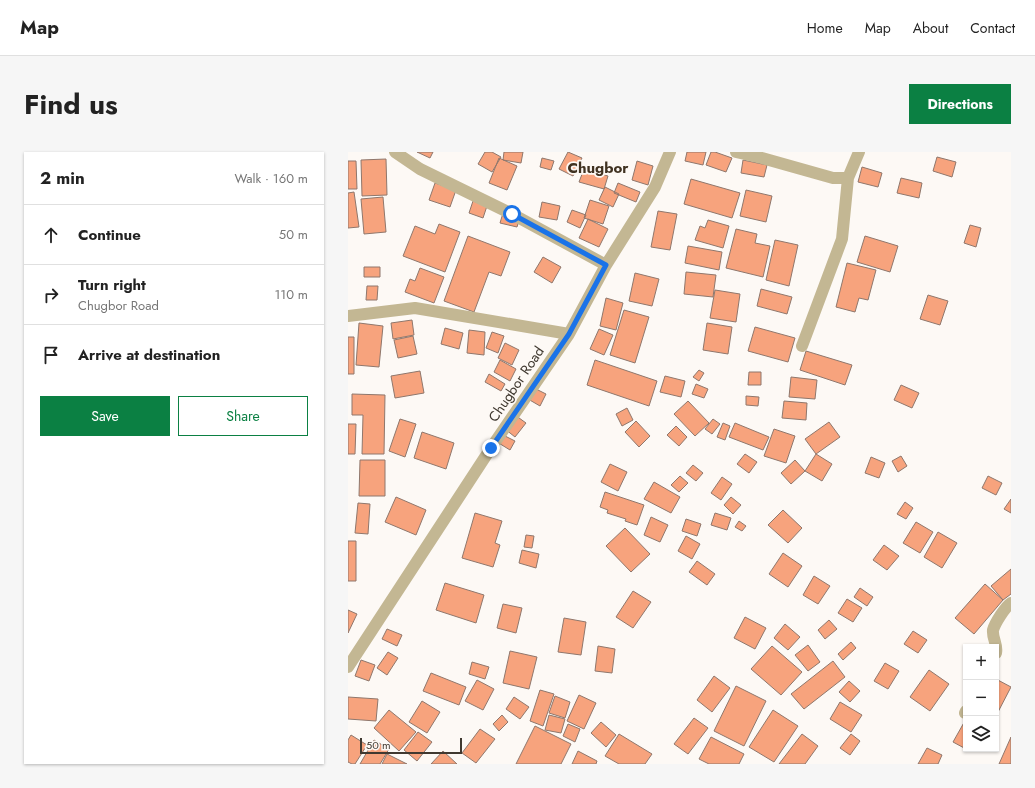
<!DOCTYPE html>
<html lang="en">
<head>
<meta charset="utf-8">
<style>
  :root { --surface:#fff; --page:#f6f6f6; --text:#222; --muted:#767676; --line:#e0e0e0; --accent:#0b8043 }
  body { margin:0; font-family:Jost,sans-serif; background:var(--page); color:var(--text) }
  .controls { position:absolute; right:12px; bottom:12px; display:grid; overflow:hidden; border-radius:0px; box-shadow:0 1px 3px #0004 }
  .controls button { width:36px; height:36px; display:grid; place-items:center; padding:0; border:0; border-bottom:1px solid var(--line); background:var(--surface); color:var(--text); font:20px sans-serif }
  .scale { position:absolute; left:12px; bottom:10px; width:102px; box-sizing:border-box; padding-left:4px; border:2px solid #403930; border-top:0; font-size:11px; line-height:14px; white-space:nowrap; color:#403930; -webkit-text-stroke:3px #fdf9f5; paint-order:stroke }
  .stop { position:absolute; width:12px; height:12px; margin:-9px; border:3px solid #1a73e8; border-radius:50%; background:#fff }
  .stop.end { background:#1a73e8; border-color:#fff; box-shadow:0 1px 4px #0008 }
  .list { margin:0; padding:0; list-style:none }
  h2 { display:flex; justify-content:space-between; align-items:center; height:52px; margin:0; padding:0 16px; font-size:17px }
  h2 small { font-size:13px; font-weight:400; color:var(--muted) }
  .list li { display:grid; grid-template-columns:26px 1fr auto; gap:12px; align-items:center; box-sizing:border-box; height:60px; padding:0 16px; border-top:1px solid var(--line) }
  .list b { display:block; font-size:15px; white-space:nowrap }
  .list p { margin:0; font-size:13px; white-space:nowrap; color:var(--muted) }
  .list em { font-size:13px; font-style:normal; color:var(--muted) }
  .actions { display:flex; gap:8px; padding:12px 16px }
  .actions a { flex:1; padding:9px 0; border:1px solid var(--accent); border-radius:0px; text-align:center; font-size:14px; color:var(--accent) }
  .actions .main { background:var(--accent); color:#fff }
  .icon { flex:none; width:22px; height:22px; fill:none; stroke:currentColor; stroke-width:2; stroke-linecap:round; stroke-linejoin:round }
  .map { position:relative; flex:none; width:663px; height:612px; overflow:hidden; border-radius:0px }
  header { display:flex; align-items:center; gap:24px; box-sizing:border-box; height:56px; padding:0 20px; background:var(--surface); border-bottom:1px solid var(--line) }
  header strong { font-size:19px }
  nav { display:flex; gap:22px; margin-inline-start:auto; font-size:14px }
  .intro { display:flex; align-items:center; justify-content:space-between; box-sizing:border-box; height:96px; padding:0 24px }
  h1 { margin:0; font-size:28px }
  .button { padding:10px 18px; border-radius:0px; background:var(--accent); color:#fff; font-size:14px; font-weight:700 }
  main { display:flex; gap:24px; padding:0 24px }
  aside { flex:1; background:var(--surface); border-radius:0px; box-shadow:0 1px 3px #0004 }
  .map>svg:first-child { display:block }
  .building { fill:#f7a37d; stroke:#8f776c }
  .lines { fill:none; stroke-linecap:round; stroke-linejoin:round }
  .minor { stroke:#c3b793; stroke-width:12 }
  .route { stroke:#1a73e8; stroke-width:5 }
  .labels { text-anchor:middle; stroke-width:3.5; stroke-linejoin:round; paint-order:stroke }
  .street-label { font-size:14px; fill:#403930; stroke:#fdf9f5 }
  .neighbourhood-label { font-size:15px; font-weight:bold; fill:#403221; stroke:#fdf9f5 }
</style>
</head>
<body>
<header>
<strong>Map</strong>
<nav><a>Home</a><a>Map</a><a>About</a><a>Contact</a></nav>
</header>
<div class="intro"><h1>Find us</h1><a class="button">Directions</a></div>
<main>
<aside>
<h2>2 min<small>Walk · 160 m</small></h2>
<ul class="list">
<li><svg class="icon" aria-label="ahead" viewBox="0 0 24 24"><path d="M12 20V5M6 11l6-6 6 6"/></svg><div><b>Continue</b></div><em>50 m</em></li>
<li><svg class="icon" aria-label="right" viewBox="0 0 24 24"><path d="M7 20v-9h11M14 6l5 5-5 5"/></svg><div><b>Turn right</b><p>Chugbor Road</p></div><em>110 m</em></li>
<li><svg class="icon" aria-label="arrive" viewBox="0 0 24 24"><path d="M6 21V4h12l-3 4 3 4H6"/></svg><div><b>Arrive at destination</b></div></li>
</ul>
<div class="actions"><a class="main">Save</a><a>Share</a></div>
</aside>
<div class="map">
<svg width="663" height="612" viewBox="0 0 663 612">
  <rect width="100%" height="100%" fill="#fdf9f5"/>
  <!-- building -->
  <path class="building" d="M69,0h16l-3,6z
    M137,0h7l9,5 -9,15 -14,-8z
    M156,0h19l-2,11 -18,-3z
    M220,0l14,6 -9,18 -14,-7z
    M339,0h19l-3,13 -18,-4z
    M363,0h4l17,6 -6,14 -20,-7z
    M589,5l19,5 -4,15 -19,-6z
    M151,6l18,8 -10,24 -18,-7z
    M194,6l12,3 -3,9 -11,-3z
    M38,7l1,36 -25,1 -1,-36z
    M395,8l24,5 -3,12 -23,-4z
    M0,9h8l1,28h-9z
    M289,9l16,5 -5,19 -16,-5z
    M514,15l20,6 -4,14 -20,-5z
    M236,17l24,7 -4,13 -25,-7z
    M553,26l21,5 -3,15 -22,-5z
    M343,27l49,14 -8,25 -48,-14z
    M87,31l21,7 -6,17 -21,-7z
    M270,31l22,9 -4,10 -22,-9z
    M257,35l14,7 -6,13 -14,-7z
    M398,38l26,6 -6,26 -26,-6z
    M6,40l5,35 -11,1v-35z
    M35,45l3,35 -22,2 -3,-35z
    M242,48l19,6 -6,18 -19,-6z
    M125,49l14,5 -4,12 -14,-5z
    M194,50l18,4 -3,14 -18,-3z
    M224,58l14,5 -6,13 -13,-6z
    M310,59l19,3 -7,36 -19,-3z
    M155,61l17,4 -3,10 -17,-4z
    M240,67l20,10 -9,18 -20,-9z
    M360,68l21,6 -6,22 -28,-8 5,-14 5,2z
    M91,72l21,8 -15,40 -42,-16 12,-30 20,8z
    M622,73l11,3 -5,19 -12,-4z
    M388,77l21,5 -2,9 15,3 -7,31 -37,-9z
    M120,84l42,16 -9,24 -12,-4 -15,40 -30,-11z
    M517,84l33,10 -8,26 -33,-10z
    M427,88l23,5 -9,41 -23,-6z
    M340,94l34,6 -3,18 -34,-7z
    M195,105l18,10 -9,16 -18,-11z
    M499,111l29,7 -8,30 -9,-2 -4,14 -19,-5z
    M16,115h16v10h-16z
    M72,116l24,9 -10,26 -29,-11 5,-13 5,2z
    M338,120l30,3 -3,22 -29,-3z
    M287,121l24,6 -7,27 -23,-5z
    M19,134h11l-1,14h-11z
    M413,137l31,8 -5,17 -30,-8z
    M367,138l25,4 -4,28 -26,-4z
    M580,143l20,6 -8,24 -20,-6z
    M258,146l17,5 -7,27 -16,-4z
    M276,158l25,7 -14,46 -25,-8z
    M64,168l2,15 -21,4 -2,-16z
    M11,171l24,3 -4,41 -23,-2z
    M359,171l25,4 -4,27 -25,-4z
    M407,175l40,11 -7,24 -40,-11z
    M97,176l18,5 -4,16 -18,-5z
    M251,177l14,6 -9,20 -14,-6z
    M121,178l16,2 -1,23 -17,-2z
    M144,180l12,4 -6,17 -12,-5z
    M65,184l4,18 -19,4 -4,-18z
    M0,185h6v37h-6z
    M157,191l14,7 -7,15 -14,-7z
    M458,199l46,14 -7,20 -45,-15z
    M152,208l16,9 -6,12 -16,-9z
    M247,208l62,21 -8,25 -62,-21z
    M351,218l5,3 -5,8 -6,-4z
    M72,219l4,22 -29,5 -4,-22z
    M401,220h12v13h-13z
    M141,222l16,10 -4,7 -16,-9z
    M317,224l20,5 -4,16 -21,-5z
    M443,225l26,3 -2,19 -26,-2z
    M348,232l12,5 -4,9 -12,-4z
    M553,233l18,8 -7,15 -18,-8z
    M186,236l12,6 -6,12 -12,-7z
    M4,242l33,1 -1,59h-22l1,-39h-11z
    M398,244l13,1 -1,9 -12,-1z
    M340,249l21,22 -14,13 -21,-22z
    M436,249l23,2 -1,17 -24,-2z
    M279,256l6,12 -11,6 -6,-12z
    M167,263l11,8 -11,14 -10,-8z
    M52,267l16,5 -11,33 -16,-6z
    M365,267l7,5 -8,10 -7,-5z
    M288,269l14,15 -11,11 -14,-15z
    M481,270l11,15 -24,17 -11,-15z
    M375,271l7,3 -5,14 -8,-3z
    M387,271l34,14 -6,13 -34,-13z
    M0,272h8l-1,30h-7z
    M328,274l11,11 -8,9 -12,-11z
    M426,277l21,7 -9,27 -22,-7z
    M74,280l32,11 -8,26 -32,-11z
    M153,282l14,7 -5,9 -13,-8z
    M397,302l12,8 -8,11 -12,-9z
    M468,302l16,10 -10,17 -17,-10z
    M553,304l6,10 -9,6 -6,-11z
    M523,305l14,6 -6,15 -14,-5z
    M12,308h25v36h-26z
    M447,308l10,11 -14,13 -10,-11z
    M262,312l17,8 -9,19 -17,-9z
    M345,313l10,8 -7,8 -10,-8z
    M332,324l8,7 -9,9 -8,-7z
    M640,324l14,7 -6,12 -14,-7z
    M374,325l10,7 -11,16 -10,-7z
    M306,330l26,15 -9,16 -27,-14z
    M257,340l39,13 -7,20 -12,-4 1,-2 -19,-6 1,-3 -8,-3z
    M48,345l30,13 -10,25 -31,-13z
    M383,345l10,8 -8,9 -9,-9z
    M663,347v14l-7,-4z
    M557,350l8,6 -7,11 -9,-5z
    M10,351l12,1 -2,30 -13,-1z
    M435,358l19,18 -14,15 -20,-18z
    M127,361l27,8 -7,22 5,2 -7,22 -31,-9z
    M367,361l16,5 -4,12 -16,-5z
    M303,365l17,8 -8,17 -16,-7z
    M338,367l15,5 -4,12 -15,-5z
    M391,369l7,5 -4,5 -7,-4z
    M568,370l17,10 -13,21 -17,-10z
    M277,376l25,26 -19,18 -25,-26z
    M590,380l19,11 -15,25 -18,-11z
    M178,383l8,1 -2,12 -8,-1z
    M338,384l14,8 -8,15 -14,-8z
    M0,389h8v40h-8z
    M536,393l15,11 -12,14 -14,-10z
    M174,398l17,4 -3,14 -17,-5z
    M435,401l19,13 -14,21 -19,-13z
    M349,409l18,13 -8,11 -18,-13z
    M663,417v25l-8,6 -12,-14z
    M466,424l16,10 -12,18 -15,-9z
    M97,431l39,12 -8,28 -40,-13z
    M637,432l18,16 -29,34 -19,-16z
    M512,436l13,9 -6,9 -13,-9z
    M285,439l18,11 -18,26 -17,-11z
    M499,447l15,9 -9,14 -15,-9z
    M155,452l19,4 -6,25 -19,-5z
    M0,458l9,4 -9,19z
    M397,465l21,11 -11,21 -21,-11z
    M216,466l22,4 -5,33 -23,-3z
    M481,468l8,9 -12,10 -7,-9z
    M437,472l15,13 -12,13 -14,-12z
    M39,477l15,6 -5,11 -15,-7z
    M565,479l14,9 -9,13 -14,-9z
    M503,490l5,6 -13,12 -5,-6z
    M460,493l12,17 -12,9 -13,-16z
    M250,494l17,3 -3,24 -17,-2z
    M424,494l30,26 -21,23 -30,-26z
    M162,499l27,6 -8,32 -26,-6z
    M40,500l10,6 -11,17 -10,-7z
    M13,508l14,5 -6,16 -14,-5z
    M485,509l12,16 -41,32 -13,-15z
    M124,510l17,5 -4,12 -16,-5z
    M537,511l14,8 -11,18 -14,-8z
    M581,518l20,14 -19,27 -20,-14z
    M83,521l35,14 -7,18 -36,-14z
    M366,524l16,12 -18,24 -15,-12z
    M648,527l15,8 -13,25 -2,-1z
    M129,528l17,9 -11,21 -18,-9z
    M501,529l11,10 -10,11 -11,-10z
    M388,534l30,15 -22,45 -30,-15z
    M192,538l14,4 -11,32 -13,-5z
    M231,543l17,8 -12,26 -17,-8z
    M207,544l15,6 -5,16 -16,-5z
    M0,545l30,2 -2,22 -28,-2z
    M166,545l15,10 -9,12 -14,-10z
    M74,549l18,11 -13,21 -18,-11z
    M492,550l22,13 -11,17 -21,-13z
    M41,558l27,22 -17,19 -25,-23z
    M425,558l25,16 -24,36 -25,-15z
    M154,563l6,7 -9,9 -6,-7z
    M201,563l16,4 -4,14 -16,-3z
    M346,566l14,10 -20,26 -14,-10z
    M618,567v30l-13,-7z
    M253,570l15,13 -10,12 -15,-14z
    M220,572l12,5 -5,13 -12,-6z
    M187,574l36,18 -10,20h-45z
    M132,577l15,10 -19,24 -14,-10z
    M70,580l14,10 -15,19 -13,-11z
    M271,582l33,20 -7,10h-26l-14,-8z
    M454,582l16,12 -13,18h-26z
    M503,582l9,7 -10,14 -10,-7z
    M3,583l16,10 -12,19h-3l-4,-2v-22z
    M363,585l33,17 -5,10h-30l-10,-5z
    M663,585v27h-12z
    M26,588l15,9 -9,15h-20z
    M579,596l15,7 -4,9h-20z
    M95,599l14,13h-26z
    M230,599l19,10 -1,3h-24z
    M39,602l20,10h-25z"/>
  <g class="lines">
    <!-- minor -->
    <path class="minor" d="M47,0l25,17 92,45 94,51
      M388,0l26,6 71,20h15l11,-26
      M0,164l67,-8 154,26
      M454,194l40,-107 6,-61
      M648,501c2,-8 -4,-15 -3,-23 2,-7 12,-23 18,-27
      M0,515l143,-219 78,-114 37,-69 49,-78 15,-35
      M617,561l1,-2"/>
  </g>
  <g class="lines">
    <!-- route -->
    <path class="route" d="M143,296l78,-114 37,-69 -94,-51"/>
  </g>
  <g class="labels">
    <!-- street labels -->
    <g class="street-label">
      <text transform="translate(168 232) rotate(-56)" y="5">Chugbor Road</text>
    </g>
    <!-- neighbourhood labels -->
    <g class="neighbourhood-label">
      <text x="250" y="21">Chugbor</text>
    </g>
  </g>
</svg>
<div class="controls">
<button>+</button>
<button>−</button>
<button><svg class="icon" aria-label="layers" viewBox="0 0 24 24"><path d="M12 4l9 5-9 5-9-5zM3 14l9 5 9-5"/></svg></button>
</div>
<div class="scale">50 m</div>
<div class="stop" style="left:164px;top:62px"></div>
<div class="stop end" style="left:143px;top:296px"></div>
</div>
</main>
</body>
</html>
